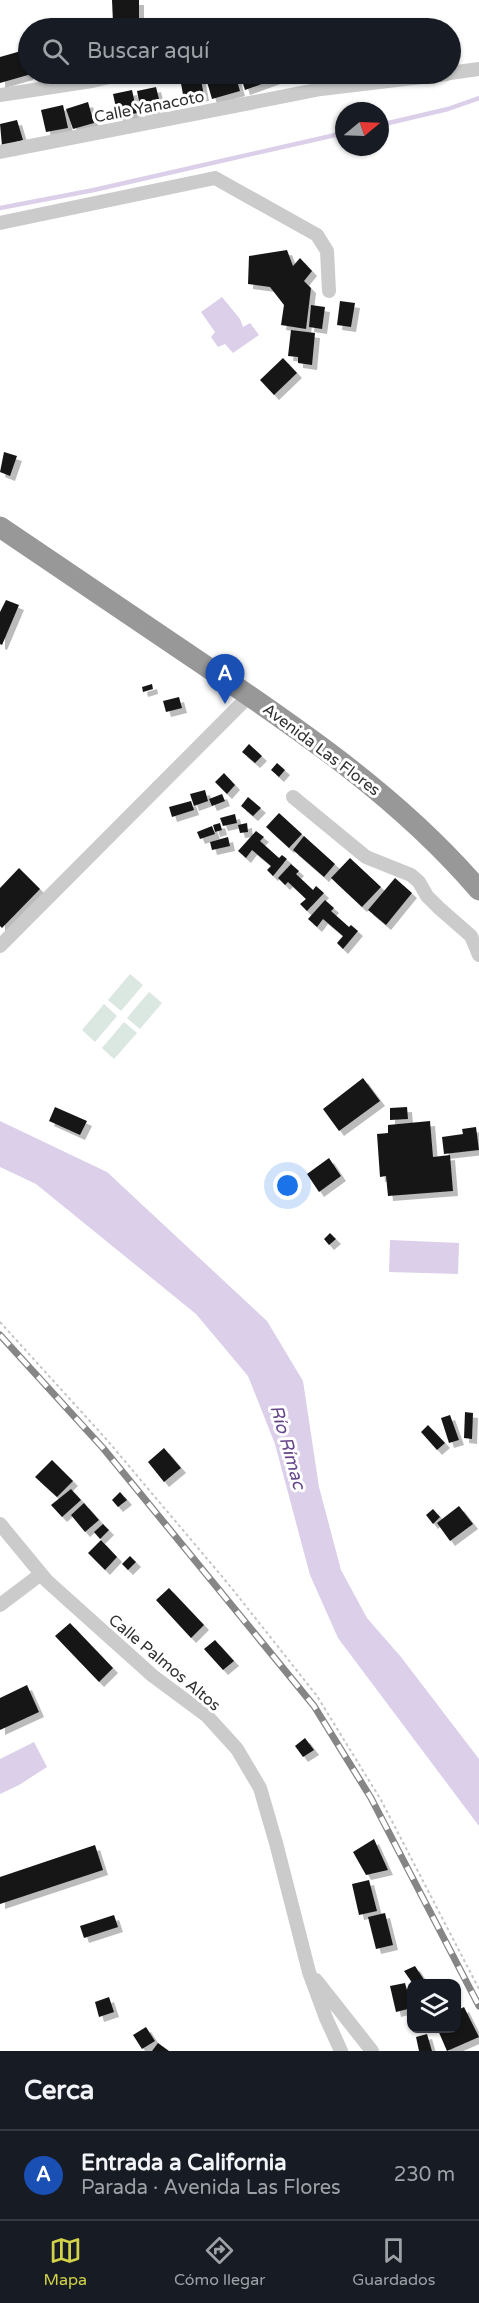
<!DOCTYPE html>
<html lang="es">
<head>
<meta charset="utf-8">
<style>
  :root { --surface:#171b24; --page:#20242c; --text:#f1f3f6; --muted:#9ea1a6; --line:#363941; --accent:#d2d348 }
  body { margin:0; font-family:"Varela Round",sans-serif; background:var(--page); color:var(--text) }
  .controls { position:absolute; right:18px; bottom:18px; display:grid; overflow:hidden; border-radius:12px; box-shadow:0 2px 4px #0004 }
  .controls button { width:54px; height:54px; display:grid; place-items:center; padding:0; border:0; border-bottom:2px solid var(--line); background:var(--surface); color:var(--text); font:30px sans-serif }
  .compass { position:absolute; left:335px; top:102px; width:54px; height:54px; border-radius:50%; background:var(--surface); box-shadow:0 2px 4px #0004; rotate:71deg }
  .you { position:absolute; left:288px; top:1186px; width:21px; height:21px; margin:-15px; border:4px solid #fff; border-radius:50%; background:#1a73e8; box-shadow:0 0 0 9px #1a73e833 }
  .badge { display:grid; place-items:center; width:39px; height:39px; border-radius:50%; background:var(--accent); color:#fff; font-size:20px; font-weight:700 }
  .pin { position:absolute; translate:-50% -50px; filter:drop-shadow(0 2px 3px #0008) }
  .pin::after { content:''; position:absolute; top:32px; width:21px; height:18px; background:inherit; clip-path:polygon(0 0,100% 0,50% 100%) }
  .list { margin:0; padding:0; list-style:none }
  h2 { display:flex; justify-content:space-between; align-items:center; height:78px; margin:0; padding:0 24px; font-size:26px }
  h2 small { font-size:20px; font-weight:400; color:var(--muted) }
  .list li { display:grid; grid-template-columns:39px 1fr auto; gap:18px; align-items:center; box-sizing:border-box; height:90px; padding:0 24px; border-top:2px solid var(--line) }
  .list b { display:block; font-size:22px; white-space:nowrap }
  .list p { margin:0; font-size:20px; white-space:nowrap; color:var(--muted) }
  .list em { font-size:20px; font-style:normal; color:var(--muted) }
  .icon { flex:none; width:33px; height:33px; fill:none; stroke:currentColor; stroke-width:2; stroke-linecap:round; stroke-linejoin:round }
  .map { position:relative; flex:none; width:479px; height:2051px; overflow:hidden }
  .search { position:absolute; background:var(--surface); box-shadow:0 2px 4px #0004; left:18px; right:18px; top:18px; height:66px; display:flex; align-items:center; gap:15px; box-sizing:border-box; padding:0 21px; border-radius:33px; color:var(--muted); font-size:22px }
  .sheet { height:168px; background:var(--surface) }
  nav { display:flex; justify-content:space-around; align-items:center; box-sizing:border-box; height:84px; border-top:2px solid var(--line); background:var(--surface); font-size:16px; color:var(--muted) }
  nav a { display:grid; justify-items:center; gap:3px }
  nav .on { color:var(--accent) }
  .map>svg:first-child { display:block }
  .green { fill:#dbe7e1 }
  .water { fill:#dbcfe9 }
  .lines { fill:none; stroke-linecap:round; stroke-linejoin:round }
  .stream { stroke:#dbcfe9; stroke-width:4.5 }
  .building { fill:#181818; filter:url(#shadow) }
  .path { stroke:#c5c5c5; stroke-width:2; stroke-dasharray:3 3; stroke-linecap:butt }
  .minor { stroke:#cbcbcb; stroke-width:14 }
  .highway { stroke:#989898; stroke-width:21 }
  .rail-casing { stroke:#868686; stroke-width:7 }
  .rail { stroke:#fff; stroke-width:4.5; stroke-dasharray:14; stroke-linecap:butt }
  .labels { text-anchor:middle; stroke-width:6; stroke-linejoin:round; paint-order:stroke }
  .street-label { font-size:16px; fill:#313131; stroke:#fff }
  .water-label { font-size:18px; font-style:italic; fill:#66478b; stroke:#fff }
</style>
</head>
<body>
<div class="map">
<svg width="479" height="2051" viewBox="0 0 479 2051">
  <defs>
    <filter id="shadow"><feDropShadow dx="5" dy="5" stdDeviation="0" flood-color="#0004"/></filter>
  </defs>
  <rect width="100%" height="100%" fill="#fff"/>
  <!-- green -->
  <path class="green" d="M130,974l13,11 -22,26 -13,-11z
    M149,992l13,11 -22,26 -13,-11z
    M104,1004l13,12 -22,26 -13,-12z
    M124,1022l13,11 -23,26 -12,-11z"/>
  <!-- water -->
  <path class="water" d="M222,297l18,22 3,8 7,-4 9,12 -26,18 -8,-9 -7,3 -7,-10 4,-5 -14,-20z
    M0,1121l107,51 160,149 36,60 16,106 22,83 26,48 34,39 78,102v67l-141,-188 -28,-63 -35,-131 -27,-68 -52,-62 -160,-130 -36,-17z
    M390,1240l69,3 -1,31 -69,-2z
    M34,1742l13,25 -28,18 -19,9v-35z"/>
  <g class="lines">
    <!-- stream -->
    <path class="stream" d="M380,125l68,-16 31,-11
      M0,208l94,-18 250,-57"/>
  </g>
  <!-- building -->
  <path class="building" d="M112,0h27v20l-26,3z
    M113,23v5h-21v-3z
    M28,49v26l-28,8v-26z
    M200,74l4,22 -20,4 -4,-22z
    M211,74h24l5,17 -28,8 -7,-24z
    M240,74h40l1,3 -36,13z
    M156,87l5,20 -20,5 -4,-21z
    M132,90l5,23 -19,4 -5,-23z
    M88,102l6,21 -21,6 -7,-20z
    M63,105l5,23 -22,4 -5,-22z
    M17,120l6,20 -21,6 -2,-22z
    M287,250l6,16 7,-8 12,13 -8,10 7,7 -5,41 -25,-4 3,-20 -14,-18 -22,-3 1,-28z
    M340,301l15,2 -4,24 -14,-2z
    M311,305l14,2 -3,22 -13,-2z
    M291,330l24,3 -3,32 -14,-2v-6l-10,-1z
    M283,358l14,15 -23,22 -14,-15z
    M4,452l13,4 -7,20 -10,-4z
    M6,600l13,5 -17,40 -2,-1v-32z
    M152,684l1,5 -10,3 -1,-5z
    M179,697l3,11 -16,4 -3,-11z
    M249,744l13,12 -7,7 -13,-11z
    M277,763l8,7 -6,7 -8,-7z
    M224,773l11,12 -8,9 -12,-12z
    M205,790l3,11 -14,5 -4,-12z
    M222,794l3,7 -13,5 -3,-7z
    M248,797l13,11 -8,8 -12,-10z
    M191,801l3,9 -22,7 -3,-10z
    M279,813l23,21 -13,14 -23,-21z
    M235,814l2,9 -14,3 -3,-8z
    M220,823l2,7 -7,2 -2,-7z
    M247,823l1,9 -8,1 -2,-8z
    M212,826l3,8 -15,5 -3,-7z
    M256,831l8,6 -4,4 19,17 3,-3 5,4 -14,17 -6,-6 4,-4 -19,-16 -6,8 -8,-7z
    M304,836l31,28 -11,13 -31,-27z
    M228,837l2,9 -18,4 -2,-8z
    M350,858l31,29 -19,20 -31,-29z
    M291,864l8,7 -3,3 17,16 3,-4 8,7 -17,18 -7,-7 6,-5 -18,-17 -3,3 -7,-7z
    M19,868l21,21 -38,39 -2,-2v-38z
    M395,878l17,15 -26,32 -18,-15z
    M325,900l9,8 -3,3 18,16 2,-2 7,6 -15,18 -6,-6 6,-7 -20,-17 -6,8 -9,-8z
    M363,1078l17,23 -41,30 -16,-22z
    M55,1107l32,14 -7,14 -31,-14z
    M407,1107l1,12 -18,1v-12z
    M430,1121l3,36 17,-2 3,36 -65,5 -2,-20 -6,1 -3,-43 11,-1v-8z
    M476,1127l3,23 -35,4 -2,-17 21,-3 -1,-5z
    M329,1158l12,18 -22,16 -12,-18z
    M330,1233l6,6 -7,6 -5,-6z
    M465,1412l8,1 -1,26 -8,-1z
    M450,1415l9,25 -10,3 -8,-25z
    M428,1425l17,18 -8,7 -16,-18z
    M164,1448l17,20 -17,14 -16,-20z
    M52,1460l21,21 -16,16 -22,-20z
    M71,1489l10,11 -19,17 -11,-12z
    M120,1492l7,8 -9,7 -6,-7z
    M84,1503l15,17 -14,12 -14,-17z
    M459,1506l14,18 -23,17 -13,-18z
    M433,1509l7,8 -7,7 -7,-9z
    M103,1524l6,6 -9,9 -6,-7z
    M101,1540l16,17 -12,13 -17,-17z
    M130,1556l6,6 -8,8 -6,-6z
    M169,1588l35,37 -13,13 -35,-38z
    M70,1623l43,45 -14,14 -44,-46z
    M215,1640l19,21 -11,9 -19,-21z
    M27,1685l12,27 -39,18v-32z
    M305,1738l9,12 -11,7 -8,-11z
    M374,1839l14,31 -22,5 -13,-23z
    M95,1845l8,25 -103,34v-27z
    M369,1880l8,31 -18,4 -7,-31z
    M385,1913l8,32 -17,4 -8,-32z
    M114,1915l4,12 -34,11 -4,-12z
    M415,1966l10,15 -12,3 -9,-13z
    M405,1983l7,25 -16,4 -6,-26z
    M109,1997l5,15 -15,5 -4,-15z
    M464,2007l15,30 -32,14 -10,-23h19v-17z
    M146,2027l9,14 -13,8 -9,-14z
    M427,2034l5,17h-13l-3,-14z
    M158,2043l11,8h-17z"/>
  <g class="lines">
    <!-- path -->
    <path class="path" d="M0,1322l107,118 123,146 87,110 64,104 98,189"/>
    <!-- minor -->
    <path class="minor" d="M158,28l9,-3 12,3
      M450,73l29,-4
      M0,95l92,-14 30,-7
      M0,152l321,-63 126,-15
      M0,223l215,-45 102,57 10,16 2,40
      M293,797l73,60 45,18 8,7 8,14 12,12 32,28 8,19
      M0,946l249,-250
      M0,1524l47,57 106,95 54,40 30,33 23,39 16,55 33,129 17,46 15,33
      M0,1605l41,-31
      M316,1980l56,71"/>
    <!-- highway -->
    <path class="highway" d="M0,527c70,47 140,95 210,142 96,65 193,132 269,221"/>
    <!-- rail casing -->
    <g class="rail-casing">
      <path id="rail" d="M0,1335l103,113 211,258 57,92 108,208"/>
    </g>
    <!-- rail -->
    <use href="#rail" class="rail"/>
  </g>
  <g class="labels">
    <!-- street labels -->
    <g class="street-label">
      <text transform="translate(149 106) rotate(-11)" y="6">Calle Yanacoto</text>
      <text transform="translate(322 749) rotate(37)" y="6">Avenida Las Flores</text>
      <text transform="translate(165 1662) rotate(40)" y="6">Calle Palmos Altos</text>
    </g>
    <!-- water labels -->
    <g class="water-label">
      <text transform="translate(288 1447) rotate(74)" y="6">Río Rímac</text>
    </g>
  </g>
</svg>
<div class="controls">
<button><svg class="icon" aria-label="layers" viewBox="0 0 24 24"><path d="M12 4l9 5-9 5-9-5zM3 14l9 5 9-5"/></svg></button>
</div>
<svg class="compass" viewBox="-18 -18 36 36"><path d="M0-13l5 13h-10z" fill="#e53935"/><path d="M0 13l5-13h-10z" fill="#9ea1a6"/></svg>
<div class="you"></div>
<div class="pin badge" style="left:225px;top:704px;background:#1a4fb4">A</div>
<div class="search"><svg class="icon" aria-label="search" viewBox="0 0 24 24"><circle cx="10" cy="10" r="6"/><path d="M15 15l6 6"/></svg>Buscar aquí</div>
</div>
<section class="sheet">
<h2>Cerca<small></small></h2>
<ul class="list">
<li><span class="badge" style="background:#1a4fb4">A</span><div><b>Entrada a California</b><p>Parada · Avenida Las Flores</p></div><em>230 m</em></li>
</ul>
</section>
<nav>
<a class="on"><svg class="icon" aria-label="map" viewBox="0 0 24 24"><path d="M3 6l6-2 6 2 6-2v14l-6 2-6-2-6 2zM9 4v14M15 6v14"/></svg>Mapa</a>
<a><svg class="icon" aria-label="directions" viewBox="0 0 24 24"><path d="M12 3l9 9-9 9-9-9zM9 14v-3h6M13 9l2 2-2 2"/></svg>Cómo llegar</a>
<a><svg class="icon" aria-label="saved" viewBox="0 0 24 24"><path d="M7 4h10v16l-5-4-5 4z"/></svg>Guardados</a>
</nav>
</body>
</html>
